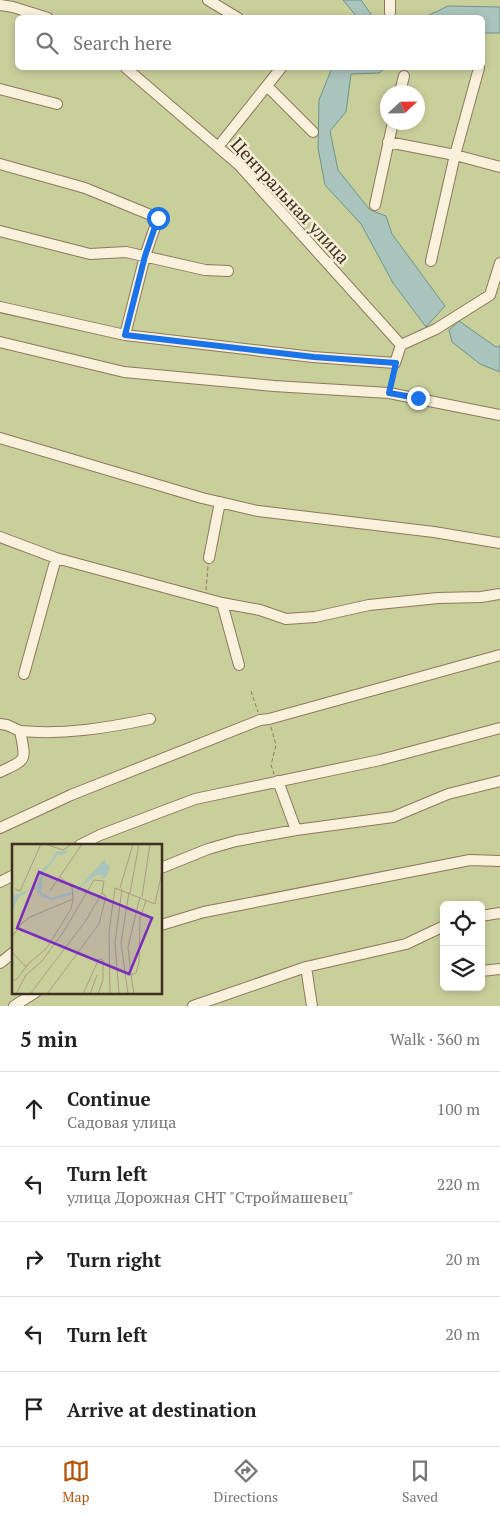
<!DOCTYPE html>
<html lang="en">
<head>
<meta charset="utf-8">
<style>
  :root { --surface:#fff; --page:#f6f6f6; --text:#222; --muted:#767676; --line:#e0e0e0; --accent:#b45309 }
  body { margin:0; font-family:"PT Serif",serif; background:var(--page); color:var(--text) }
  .controls { position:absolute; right:15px; bottom:15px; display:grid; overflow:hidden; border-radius:8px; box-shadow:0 2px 8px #0003 }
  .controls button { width:45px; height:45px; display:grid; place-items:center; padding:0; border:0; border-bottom:1px solid var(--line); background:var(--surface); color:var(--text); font:25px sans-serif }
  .compass { position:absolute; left:380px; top:85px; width:45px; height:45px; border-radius:50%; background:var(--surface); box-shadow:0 2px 8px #0003; rotate:68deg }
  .stop { position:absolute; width:15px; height:15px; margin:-11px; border:4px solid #1a73e8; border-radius:50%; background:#fff }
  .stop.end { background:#1a73e8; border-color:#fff; box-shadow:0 1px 5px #0008 }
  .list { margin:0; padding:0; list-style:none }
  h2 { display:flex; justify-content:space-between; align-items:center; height:65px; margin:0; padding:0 20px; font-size:21px }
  h2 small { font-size:16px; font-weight:400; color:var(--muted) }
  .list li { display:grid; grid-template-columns:32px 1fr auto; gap:15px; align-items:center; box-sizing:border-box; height:75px; padding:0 20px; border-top:1px solid var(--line) }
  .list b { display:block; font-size:19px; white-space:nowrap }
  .list p { margin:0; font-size:16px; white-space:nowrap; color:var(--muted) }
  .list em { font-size:16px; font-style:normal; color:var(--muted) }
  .icon { flex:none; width:28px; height:28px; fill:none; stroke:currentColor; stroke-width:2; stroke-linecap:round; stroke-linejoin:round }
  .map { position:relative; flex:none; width:500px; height:1006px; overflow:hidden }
  .search { position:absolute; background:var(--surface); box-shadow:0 2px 8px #0003; left:15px; right:15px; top:15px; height:55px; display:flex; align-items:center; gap:12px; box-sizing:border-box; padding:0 18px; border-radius:8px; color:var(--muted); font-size:19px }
  .sheet { height:440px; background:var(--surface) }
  nav { display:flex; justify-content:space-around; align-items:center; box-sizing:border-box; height:70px; border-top:1px solid var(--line); background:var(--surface); font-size:14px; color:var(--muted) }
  nav a { display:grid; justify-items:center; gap:2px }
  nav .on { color:var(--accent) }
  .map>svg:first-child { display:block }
  .green { fill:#c9cf9b; fill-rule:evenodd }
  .water { fill:#a9c4bc; stroke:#6f938a }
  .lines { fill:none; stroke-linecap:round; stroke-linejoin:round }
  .minor-casing { stroke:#8d765c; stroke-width:12 }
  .path { stroke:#8d765c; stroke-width:1; stroke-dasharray:4 2.5; stroke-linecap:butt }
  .minor { stroke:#faf1dc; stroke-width:10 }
  .route { stroke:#1a73e8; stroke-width:6 }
  .labels { text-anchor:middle; stroke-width:5; stroke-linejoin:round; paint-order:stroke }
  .street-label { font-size:18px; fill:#3d2e20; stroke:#f7eed8 }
  .inset-road { fill:none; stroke:#a89b85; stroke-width:1 }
  .view { fill:#7b2cbf; fill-opacity:0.15; stroke:#7b2cbf; stroke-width:2.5 }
  .inset-edge { fill:none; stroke:#3d2e20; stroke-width:2.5 }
</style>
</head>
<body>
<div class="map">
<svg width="500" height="1006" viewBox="0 0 500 1006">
  <rect width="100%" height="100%" fill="#f0e4c8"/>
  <!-- green -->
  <path class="green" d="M0,0h500v1006h-500zM18,18h464v50h-464zM388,92h30v30h-30zM14,845h147v147h-147zM444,905h37v82h-37z"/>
  <!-- water -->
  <path class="water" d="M343,0h18l12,17h-16z
    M448,6l52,1v26h-17l-1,-15 -57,-1z
    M332,68h54l-7,5 -28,1 -5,38 -16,19 8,39 32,40 16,6 6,18 53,72 -19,21 -33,-44 -32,-59 -36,-39 -7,-37 1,-48z
    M459,321l37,26 4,-1v26l-20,-8 -28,-22 -3,-12z"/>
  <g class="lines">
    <!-- minor casing -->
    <g class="minor-casing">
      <path id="minor" d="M208,0l30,18
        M0,5l13,2 35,11
        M390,13v-13
        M126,68l113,97 162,180 35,-16 54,-34 10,-32
        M267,86l46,46
        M0,89l57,15
        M400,92l4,-16
        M388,142l67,13 45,12
        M218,147l63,-79
        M0,164l85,24 73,30 -13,38 -20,79
        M375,205l18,-83
        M0,231l90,23 36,-2 79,18 23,1
        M431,261l24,-106 24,-87
        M0,307l125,28 188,22 82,6 6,-18
        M0,342l124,30 150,14 115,7 111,22
        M0,438l202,60 56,13 176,21 66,11
        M0,537l56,21 166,45 38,7 26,9 29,-2 54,-12 69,-7 43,-1 19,-3
        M209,558l11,-56
        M222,603l17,62
        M24,674l32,-116
        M0,724l7,1 13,6c6,30 8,28 -20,41
        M20,731c44,4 87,-3 130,-12
        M278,781l18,49
        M0,828l71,-33 189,-75 9,-1 231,-64
        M80,845l20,-10 95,-36 185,-39 120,-32
        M161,868l47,-19 28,-8 60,-11 97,-13 55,-23 52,-13
        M0,882l14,-7
        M481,916l19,-3
        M161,925l43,-13 266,-52 30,1
        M0,963l14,-11
        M306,967l6,39
        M481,971l19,-2
        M14,1006l22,-14
        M193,1006l113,-39 100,-23 38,-18"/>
    </g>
    <!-- path -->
    <path class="path" d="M391,384l2,-11
      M206,590l2,-24
      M251,691l7,21
      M271,727l5,18 -5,20 3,9"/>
    <!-- minor -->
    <use href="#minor" class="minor"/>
  </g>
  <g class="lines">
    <!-- route -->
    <path class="route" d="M158,218l-13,38 -20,79 189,22 82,6 -7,30 29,5"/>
  </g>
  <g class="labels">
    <!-- street labels -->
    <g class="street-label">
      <text transform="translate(290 201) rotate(47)" y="6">Центральная улица</text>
    </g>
  </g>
  <!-- overview -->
  <g transform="translate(12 844)">
    <rect width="150" height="150" fill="#f0e4c8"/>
    <path d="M0,0h150v150h-150z" fill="#c9cf9b"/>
    <path d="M56,6l-2,4 -10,1 -1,4 -12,14 -2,19 10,6 20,-6 1,3 -20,5 -10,-3 -5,-5 1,-4 -8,2 -12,8 -6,14v-16l25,-9 5,-18 7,-5 7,-12zM93,15v4l5,3 -3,10 -6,3 2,-4h-7l-22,18z" fill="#a9c4bc"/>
    <path class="inset-road" d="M33,0l18,6 9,-6M108,44l13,-44M3,45l5,2 21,-47M38,47l32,-47M118,49l9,-49M128,53l-12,50 3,28 5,-2 3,-11 1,-43 6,-19M130,53l8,-53M0,93l9,-13 9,-7 43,-18 -1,-12 -12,-10M0,108l14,15M119,131l3,19M0,137l5,-2 12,-16 17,-14 25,-40 2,-10M4,150l10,-19 16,-14 22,-30 30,-51 10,1 -2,12 -17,29 -55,72M35,150l52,-70 7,-28 -4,-3M71,150l16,-35 4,1v20l-5,14M78,150l7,-19M98,150l-1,-62 6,-44 40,16 7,-33M107,150l-4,-52 7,-53M116,150l-7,-51 8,-51"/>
    <path class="view" d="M27,28l113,46 -23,56 -112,-46z"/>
    <rect width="150" height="150" class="inset-edge"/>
  </g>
</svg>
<div class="controls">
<button><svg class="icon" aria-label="locate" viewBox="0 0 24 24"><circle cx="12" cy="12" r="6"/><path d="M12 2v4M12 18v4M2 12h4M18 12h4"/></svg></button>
<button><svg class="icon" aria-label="layers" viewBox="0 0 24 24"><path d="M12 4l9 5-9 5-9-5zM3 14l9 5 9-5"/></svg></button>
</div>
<svg class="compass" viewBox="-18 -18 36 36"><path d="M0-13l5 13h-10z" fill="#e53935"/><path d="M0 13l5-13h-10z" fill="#767676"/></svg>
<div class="stop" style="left:158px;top:218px"></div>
<div class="stop end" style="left:418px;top:398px"></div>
<div class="search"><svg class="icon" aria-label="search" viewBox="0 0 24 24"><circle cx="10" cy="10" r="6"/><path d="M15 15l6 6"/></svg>Search here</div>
</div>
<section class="sheet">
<h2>5 min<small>Walk · 360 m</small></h2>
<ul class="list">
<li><svg class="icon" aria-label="ahead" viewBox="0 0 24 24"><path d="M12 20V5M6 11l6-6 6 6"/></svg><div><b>Continue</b><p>Садовая улица</p></div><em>100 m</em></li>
<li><svg class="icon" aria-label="left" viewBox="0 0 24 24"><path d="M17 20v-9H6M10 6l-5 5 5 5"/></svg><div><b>Turn left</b><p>улица Дорожная СНТ &quot;Строймашевец&quot;</p></div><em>220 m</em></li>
<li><svg class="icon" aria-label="right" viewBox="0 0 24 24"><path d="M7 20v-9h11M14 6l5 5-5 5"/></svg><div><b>Turn right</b></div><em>20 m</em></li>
<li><svg class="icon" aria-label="left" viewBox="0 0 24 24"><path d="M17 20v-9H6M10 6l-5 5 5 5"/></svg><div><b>Turn left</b></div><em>20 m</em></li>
<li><svg class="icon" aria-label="arrive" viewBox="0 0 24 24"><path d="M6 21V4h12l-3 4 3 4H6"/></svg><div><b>Arrive at destination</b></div></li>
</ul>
</section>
<nav>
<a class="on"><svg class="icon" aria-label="map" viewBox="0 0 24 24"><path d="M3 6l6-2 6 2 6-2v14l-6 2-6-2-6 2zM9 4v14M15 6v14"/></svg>Map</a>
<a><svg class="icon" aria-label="directions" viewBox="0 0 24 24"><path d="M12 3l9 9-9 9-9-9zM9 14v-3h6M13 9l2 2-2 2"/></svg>Directions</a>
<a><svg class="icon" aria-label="saved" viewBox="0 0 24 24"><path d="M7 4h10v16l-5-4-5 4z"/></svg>Saved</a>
</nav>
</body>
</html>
